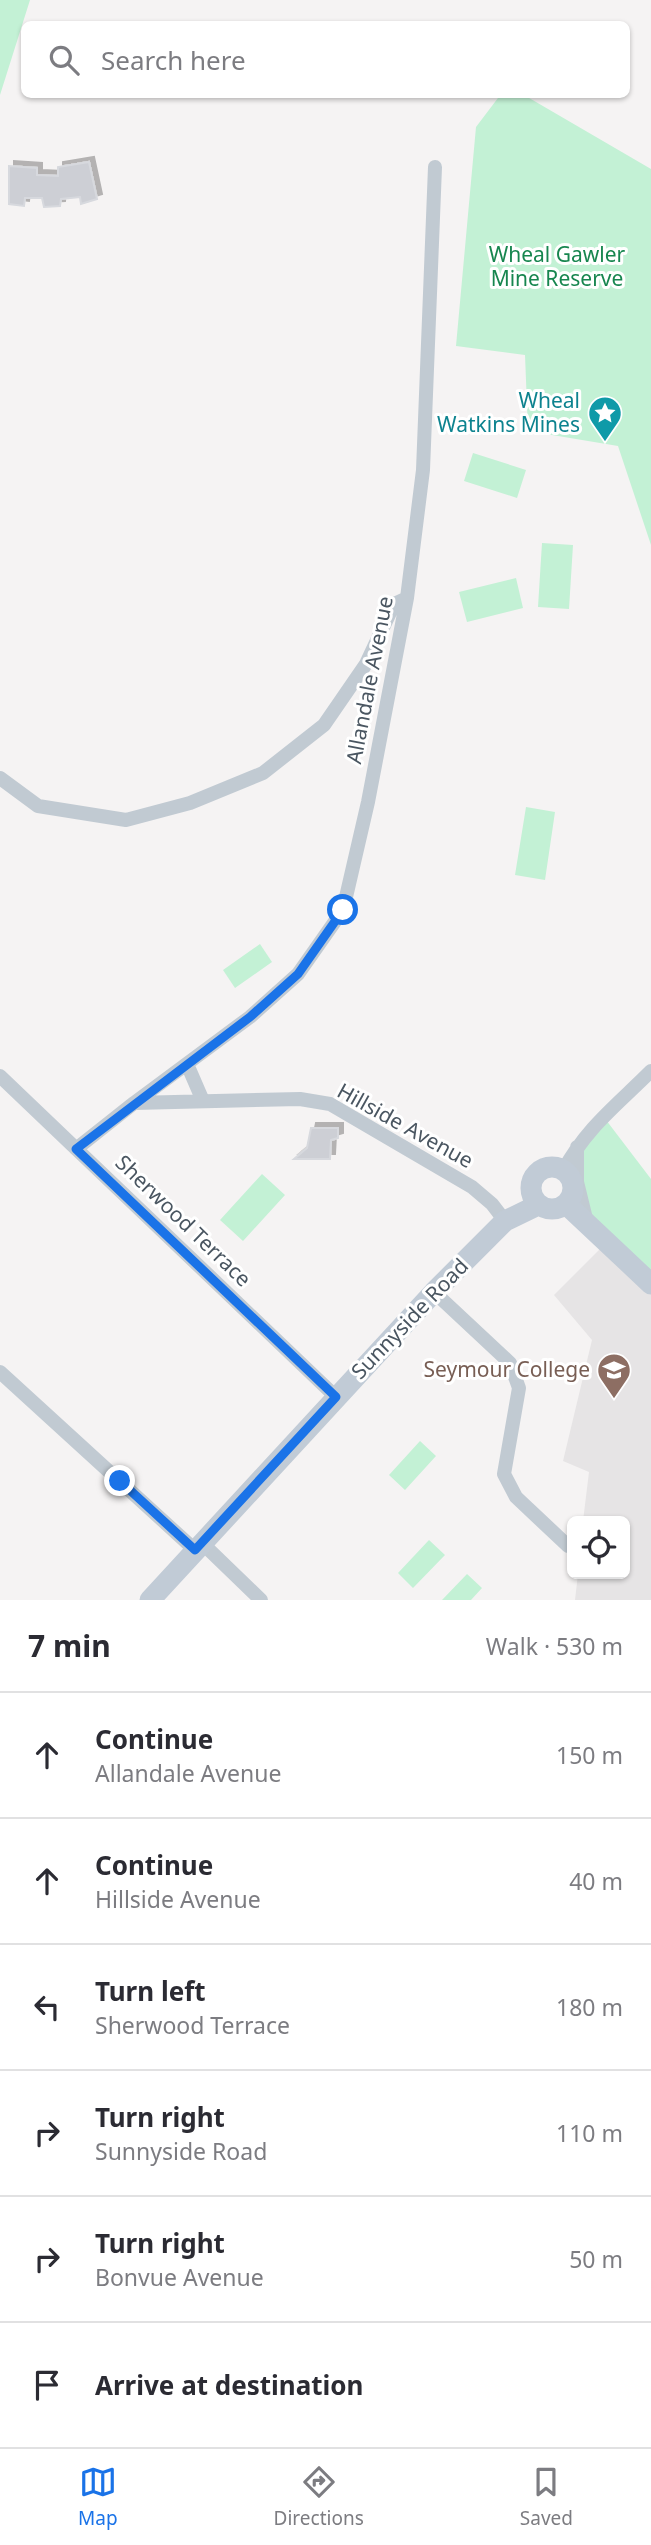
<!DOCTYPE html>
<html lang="en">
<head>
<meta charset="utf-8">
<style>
  :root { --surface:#fff; --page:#f7f7f7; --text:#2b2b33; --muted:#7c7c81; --line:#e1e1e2; --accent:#1a73e8 }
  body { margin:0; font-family:"Noto Sans",sans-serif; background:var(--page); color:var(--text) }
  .controls { position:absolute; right:21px; bottom:21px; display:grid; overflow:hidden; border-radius:10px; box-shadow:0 2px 5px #0004 }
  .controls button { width:63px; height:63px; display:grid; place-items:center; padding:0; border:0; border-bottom:2px solid var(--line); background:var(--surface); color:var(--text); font:35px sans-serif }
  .stop { position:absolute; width:21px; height:21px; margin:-16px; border:5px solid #1a73e8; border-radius:50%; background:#fff }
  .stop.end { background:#1a73e8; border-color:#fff; box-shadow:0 2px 7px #0008 }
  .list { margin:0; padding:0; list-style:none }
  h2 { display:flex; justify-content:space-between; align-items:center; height:91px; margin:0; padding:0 28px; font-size:30px }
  h2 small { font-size:23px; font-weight:400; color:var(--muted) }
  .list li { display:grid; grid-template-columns:46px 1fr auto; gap:21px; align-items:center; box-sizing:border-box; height:126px; padding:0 28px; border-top:2px solid var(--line) }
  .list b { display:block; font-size:26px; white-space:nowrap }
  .list p { margin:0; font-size:23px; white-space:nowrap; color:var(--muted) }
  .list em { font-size:23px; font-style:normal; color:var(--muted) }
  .icon { flex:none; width:38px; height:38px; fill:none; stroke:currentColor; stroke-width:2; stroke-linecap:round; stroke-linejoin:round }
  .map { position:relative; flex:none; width:651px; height:1600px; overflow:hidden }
  .search { position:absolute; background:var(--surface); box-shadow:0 2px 5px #0004; left:21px; right:21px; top:21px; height:77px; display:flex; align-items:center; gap:18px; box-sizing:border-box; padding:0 24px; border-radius:10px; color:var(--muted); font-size:26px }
  .sheet { height:847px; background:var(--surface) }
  nav { display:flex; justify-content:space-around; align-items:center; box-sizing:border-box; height:98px; border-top:2px solid var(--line); background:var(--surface); font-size:19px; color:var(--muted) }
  nav a { display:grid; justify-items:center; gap:4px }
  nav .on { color:var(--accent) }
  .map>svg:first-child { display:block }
  .education { fill:#e6e4e5 }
  .green { fill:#c3f1d5 }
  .building { fill:#cdcfd5; stroke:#d7d9de; stroke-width:2; filter:url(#shadow) }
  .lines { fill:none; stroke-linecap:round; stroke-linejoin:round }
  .street { stroke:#c1cad2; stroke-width:14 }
  .secondary { stroke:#c1cbd6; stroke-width:21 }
  .route { stroke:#1a73e8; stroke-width:9 }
  .labels { text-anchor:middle; stroke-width:6; stroke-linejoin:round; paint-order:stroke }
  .park-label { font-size:21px; fill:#17864f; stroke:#fff }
  .culture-label { font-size:21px; fill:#0d838f; stroke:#fff; text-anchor:end }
  .street-label { font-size:21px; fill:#4a5661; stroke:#fff }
  .education-label { font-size:21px; fill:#785e54; stroke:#fff; text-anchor:end }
</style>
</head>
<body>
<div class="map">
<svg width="651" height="1600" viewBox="0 0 651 1600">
  <defs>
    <filter id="shadow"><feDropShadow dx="5" dy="-5" stdDeviation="0" flood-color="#0004"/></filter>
  </defs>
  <rect width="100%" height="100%" fill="#f5f3f3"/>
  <!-- education -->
  <path class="education" d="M607,1242l44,42v316h-76l3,-26h47v-53h-42l6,-49 -26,-11 29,-121 -38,-45z"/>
  <!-- green -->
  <path class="green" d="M0,0h30l-30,95z
    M501,94l23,1 127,74v376l-33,-99 -90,-15 -3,-76 -69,-9 20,-219z
    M473,453l53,17 -9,28 -53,-17z
    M542,543l31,2 -4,64 -31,-2z
    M516,578l7,30 -56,14 -8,-30z
    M526,807l29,5 -10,68 -30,-5z
    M260,944l12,18 -37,26 -12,-18z
    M603,1116l48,63v105l-80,-87 1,-14 -9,-12z
    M262,1174l23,21 -42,46 -23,-21z
    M420,1441l16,15 -31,34 -16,-15z
    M429,1540l16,15 -32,33 -15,-15z
    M467,1574l15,14 -11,12h-29z"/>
  <!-- building -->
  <path class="building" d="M89,162l8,37 -16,5 -1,-7 -19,2 -1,7 -16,1 -2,-9h-17l-1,8 -15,-2v-38l28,2v7l21,1v-9z
    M311,1128h27v10l-7,2 -1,19h-36l13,-11z"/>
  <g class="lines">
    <!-- street -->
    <path class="street" d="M0,778l38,28 88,14 64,-17 73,-30 61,-48 42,-61 28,-60 13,-6
      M187,1064l16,37
      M0,1076l336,321
      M134,1103l116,-86 48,-43 45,-64 25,-108 39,-204 16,-128 12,-303
      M577,1147v35l10,41
      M76,1149l58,-46 166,-4 30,5 142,83 20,17 13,17
      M563,1171c24,-44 53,-65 88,-100
      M434,1292l76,71 9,25 -15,86 12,23 52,49
      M0,1372l195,178
      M202,1543l59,57"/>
    <!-- secondary -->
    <path class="secondary" d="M531 1188a21 21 0 1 1 42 0a21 21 0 1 1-42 0Z
      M566,1204l85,80
      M150,1600l284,-308 71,-71 33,-16"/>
  </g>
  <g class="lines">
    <!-- route -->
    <path class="route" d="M120,1481l75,69 141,-153 -260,-248 174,-132 48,-43 45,-64"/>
  </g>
  <!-- icons -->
  <defs>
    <g id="sight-pin" transform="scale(1.75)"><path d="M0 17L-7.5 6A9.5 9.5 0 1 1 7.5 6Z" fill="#0f9aa8" stroke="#fff"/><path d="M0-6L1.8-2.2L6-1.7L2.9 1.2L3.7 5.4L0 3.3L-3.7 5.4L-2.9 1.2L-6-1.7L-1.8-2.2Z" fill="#fff"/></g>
    <g id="school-pin" transform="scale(1.75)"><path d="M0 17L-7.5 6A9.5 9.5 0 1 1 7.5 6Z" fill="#8d6e63" stroke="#fff"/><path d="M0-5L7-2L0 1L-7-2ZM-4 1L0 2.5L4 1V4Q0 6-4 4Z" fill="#fff"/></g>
  </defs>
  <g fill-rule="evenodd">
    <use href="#sight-pin" x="605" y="413"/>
    <use href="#school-pin" x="614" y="1370"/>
  </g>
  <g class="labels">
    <!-- park labels -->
    <g class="park-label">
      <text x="557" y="262">Wheal Gawler<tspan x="557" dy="24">Mine Reserve</tspan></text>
    </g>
    <!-- culture labels -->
    <g class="culture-label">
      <text x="580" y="408">Wheal<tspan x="580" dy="24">Watkins Mines</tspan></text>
    </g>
    <!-- street labels -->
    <g class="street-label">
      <text transform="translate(370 680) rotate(-79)" y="7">Allandale Avenue</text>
      <text transform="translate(405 1126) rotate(29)" y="7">Hillside Avenue</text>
      <text transform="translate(183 1221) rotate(44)" y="7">Sherwood Terrace</text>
      <text transform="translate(410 1319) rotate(-46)" y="7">Sunnyside Road</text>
    </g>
    <!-- education labels -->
    <g class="education-label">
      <text x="590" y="1377">Seymour College</text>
    </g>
  </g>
</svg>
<div class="controls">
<button><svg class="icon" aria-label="locate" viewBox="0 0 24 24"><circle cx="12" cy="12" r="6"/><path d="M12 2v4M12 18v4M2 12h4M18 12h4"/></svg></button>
</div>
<div class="stop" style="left:343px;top:910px"></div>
<div class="stop end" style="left:120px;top:1481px"></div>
<div class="search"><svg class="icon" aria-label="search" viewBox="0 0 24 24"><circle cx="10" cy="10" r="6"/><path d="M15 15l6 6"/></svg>Search here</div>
</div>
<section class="sheet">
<h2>7 min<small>Walk · 530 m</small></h2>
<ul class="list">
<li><svg class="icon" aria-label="ahead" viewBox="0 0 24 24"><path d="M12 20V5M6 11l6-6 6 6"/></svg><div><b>Continue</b><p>Allandale Avenue</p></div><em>150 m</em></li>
<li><svg class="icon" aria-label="ahead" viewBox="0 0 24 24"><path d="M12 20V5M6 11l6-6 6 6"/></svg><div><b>Continue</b><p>Hillside Avenue</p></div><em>40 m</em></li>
<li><svg class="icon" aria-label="left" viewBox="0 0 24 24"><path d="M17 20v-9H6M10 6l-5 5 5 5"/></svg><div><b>Turn left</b><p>Sherwood Terrace</p></div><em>180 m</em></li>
<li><svg class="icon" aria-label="right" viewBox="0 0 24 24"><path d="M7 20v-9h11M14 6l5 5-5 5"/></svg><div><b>Turn right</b><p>Sunnyside Road</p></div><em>110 m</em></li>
<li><svg class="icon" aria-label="right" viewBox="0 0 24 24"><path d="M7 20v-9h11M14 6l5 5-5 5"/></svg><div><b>Turn right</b><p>Bonvue Avenue</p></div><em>50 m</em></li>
<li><svg class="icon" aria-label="arrive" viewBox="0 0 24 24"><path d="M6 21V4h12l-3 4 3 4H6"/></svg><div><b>Arrive at destination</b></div></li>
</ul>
</section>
<nav>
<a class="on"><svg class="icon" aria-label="map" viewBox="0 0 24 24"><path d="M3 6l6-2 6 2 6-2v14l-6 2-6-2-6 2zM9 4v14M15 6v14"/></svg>Map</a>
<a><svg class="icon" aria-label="directions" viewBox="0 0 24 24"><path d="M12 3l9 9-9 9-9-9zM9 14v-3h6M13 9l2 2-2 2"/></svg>Directions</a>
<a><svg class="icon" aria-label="saved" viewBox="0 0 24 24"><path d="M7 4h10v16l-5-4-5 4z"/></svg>Saved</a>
</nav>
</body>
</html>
